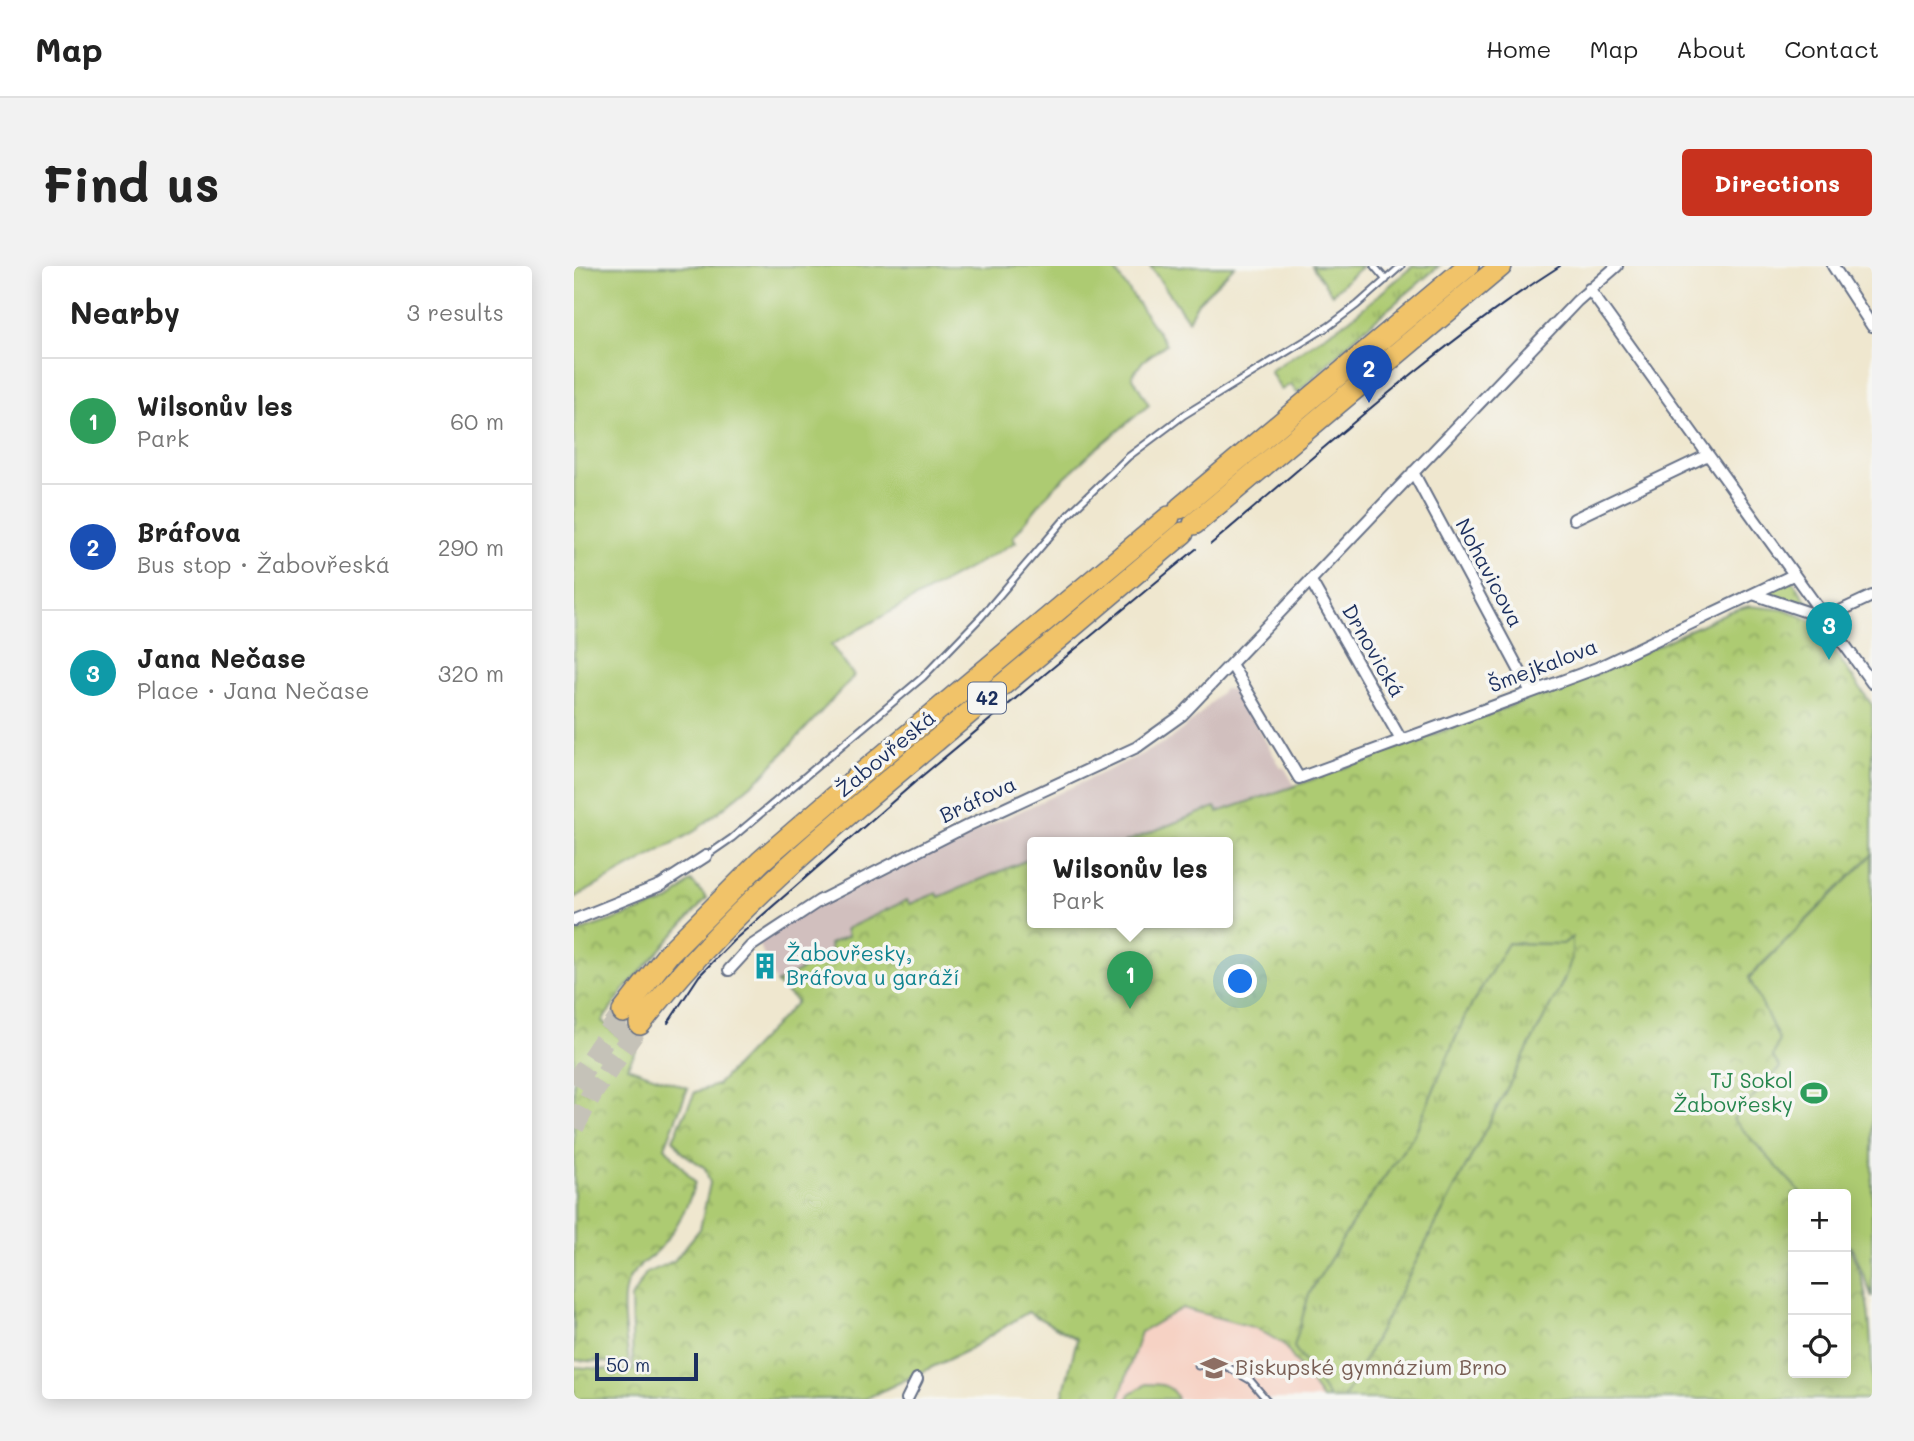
<!DOCTYPE html>
<html lang="en">
<head>
<meta charset="utf-8">
<style>
  :root { --surface:#fff; --page:#f2f2f2; --text:#222; --muted:#767676; --line:#e0e0e0; --accent:#c8321e }
  body { margin:0; font-family:Mali,sans-serif; background:var(--page); color:var(--text) }
  .controls { position:absolute; right:21px; bottom:21px; display:grid; overflow:hidden; border-radius:7px; box-shadow:0 4px 18px #0003 }
  .controls button { width:63px; height:63px; display:grid; place-items:center; padding:0; border:0; border-bottom:2px solid var(--line); background:var(--surface); color:var(--text); font:35px sans-serif }
  .scale { position:absolute; left:21px; bottom:18px; width:103px; box-sizing:border-box; padding-left:7px; border:4px solid #1b2f5e; border-top:0; font-size:19px; line-height:24px; white-space:nowrap; color:#1b2f5e; -webkit-text-stroke:5px #f6f6f2; paint-order:stroke }
  .you { position:absolute; left:667px; top:716px; width:24px; height:24px; margin:-18px; border:5px solid #fff; border-radius:50%; background:#1a73e8; box-shadow:0 0 0 10px #1a73e833 }
  .badge { display:grid; place-items:center; width:46px; height:46px; border-radius:50%; background:var(--accent); color:#fff; font-size:23px; font-weight:700 }
  .pin { position:absolute; translate:-50% -58px; filter:drop-shadow(0 2px 4px #0008) }
  .pin::after { content:''; position:absolute; top:37px; width:24px; height:21px; background:inherit; clip-path:polygon(0 0,100% 0,50% 100%) }
  .popup { position:absolute; left:453px; top:571px; width:206px; height:91px; box-sizing:border-box; display:grid; place-content:center; border-radius:7px; background:var(--surface); filter:drop-shadow(0 2px 5px #0005); font-size:23px; white-space:nowrap; color:var(--muted) }
  .popup b { font-size:26px; color:var(--text) }
  .popup::after { content:''; position:absolute; left:50%; top:100%; margin-left:-14px; border:14px solid transparent; border-top-color:var(--surface) }
  .list { margin:0; padding:0; list-style:none }
  h2 { display:flex; justify-content:space-between; align-items:center; height:91px; margin:0; padding:0 28px; font-size:30px }
  h2 small { font-size:23px; font-weight:400; color:var(--muted) }
  .list li { display:grid; grid-template-columns:46px 1fr auto; gap:21px; align-items:center; box-sizing:border-box; height:126px; padding:0 28px; border-top:2px solid var(--line) }
  .list b { display:block; font-size:26px; white-space:nowrap }
  .list p { margin:0; font-size:23px; white-space:nowrap; color:var(--muted) }
  .list em { font-size:23px; font-style:normal; color:var(--muted) }
  .icon { flex:none; width:38px; height:38px; fill:none; stroke:currentColor; stroke-width:2; stroke-linecap:round; stroke-linejoin:round }
  .map { position:relative; flex:none; width:1298px; height:1133px; overflow:hidden; border-radius:7px }
  header { display:flex; align-items:center; gap:42px; box-sizing:border-box; height:98px; padding:0 35px; background:var(--surface); border-bottom:2px solid var(--line) }
  header strong { font-size:33px }
  nav { display:flex; gap:38px; margin-inline-start:auto; font-size:24px }
  .intro { display:flex; align-items:center; justify-content:space-between; box-sizing:border-box; height:168px; padding:0 42px }
  h1 { margin:0; font-size:49px }
  .button { padding:18px 32px; border-radius:7px; background:var(--accent); color:#fff; font-size:24px; font-weight:700 }
  main { display:flex; gap:42px; padding:0 42px }
  aside { flex:1; background:var(--surface); border-radius:7px; box-shadow:0 4px 18px #0003 }
  .map>svg:first-child { display:block }
  .built { fill:#f6d2c4 }
  .industrial { fill:#d1bfbe }
  .grass { fill:url(#grass-tufts); stroke:#647d68; stroke-width:2 }
  .park { fill:url(#park-crowns); stroke:#647d68; stroke-width:2 }
  .garden { fill:#adcb72; stroke:#647d68; stroke-width:2 }
  .lines { fill:none; stroke-linecap:round; stroke-linejoin:round }
  .highway-tunnel { stroke:#c5c2b8; stroke-width:21; stroke-dasharray:21 10; stroke-linecap:butt }
  .lane-casing { stroke:#656f86; stroke-width:9 }
  .street-casing { stroke:#656f86; stroke-width:14 }
  .highway-casing { stroke:#656f86; stroke-width:24 }
  .lane { stroke:#fff; stroke-width:5 }
  .street { stroke:#fff; stroke-width:10 }
  .highway { stroke:#f1c369; stroke-width:21 }
  .tram { stroke:#1b2f5e; stroke-width:2 }
  .labels { text-anchor:middle; stroke-width:7; stroke-linejoin:round; paint-order:stroke }
  .shield { fill:#f6f6f2; stroke:#5d6b8a; stroke-width:2 }
  .shield-label { font-size:19px; font-weight:bold; fill:#1b2f5e }
  .street-label { font-size:21px; fill:#1b2f5e; stroke:#f6f6f2 }
  .culture-label { font-size:21px; fill:#0d838f; stroke:#f6f6f2; text-anchor:start }
  .leisure-label { font-size:21px; fill:#27864d; stroke:#f6f6f2; text-anchor:end }
  .education-label { font-size:21px; fill:#785e54; stroke:#f6f6f2; text-anchor:start }
</style>
</head>
<body>
<header>
<strong>Map</strong>
<nav><a>Home</a><a>Map</a><a>About</a><a>Contact</a></nav>
</header>
<div class="intro"><h1>Find us</h1><a class="button">Directions</a></div>
<main>
<aside>
<h2>Nearby<small>3 results</small></h2>
<ul class="list">
<li><span class="badge" style="background:#2e9e5b">1</span><div><b>Wilsonův les</b><p>Park</p></div><em>60 m</em></li>
<li><span class="badge" style="background:#1a4fb4">2</span><div><b>Bráfova</b><p>Bus stop · Žabovřeská</p></div><em>290 m</em></li>
<li><span class="badge" style="background:#0f9aa8">3</span><div><b>Jana Nečase</b><p>Place · Jana Nečase</p></div><em>320 m</em></li>
</ul>
</aside>
<div class="map">
<svg width="1298" height="1133" viewBox="0 0 1298 1133">
  <defs>
    <pattern id="grass-tufts" width="24" height="20" patternUnits="userSpaceOnUse" patternTransform="scale(1.75)"><rect width="24" height="20" fill="#adcb72"/><path d="M3 7l-1-3M5 7V3M7 7l1-3M15 17l-1-3M17 17v-4M19 17l1-3" fill="none" stroke="#8ca561"/></pattern>
    <pattern id="park-crowns" width="20" height="18" patternUnits="userSpaceOnUse" patternTransform="scale(1.75)"><rect width="20" height="18" fill="#adcb72"/><path d="M2 6a3 3 0 1 1 6 0M12 15a3 3 0 1 1 6 0" fill="none" stroke="#8ca561"/></pattern>
  </defs>
  <rect width="100%" height="100%" fill="#f6f6f2"/>
  <filter id="ink" filterUnits="userSpaceOnUse"><feTurbulence type="fractalNoise" baseFrequency=".0143" numOctaves="2"/><feDisplacementMap in="SourceGraphic" scale="14" xChannelSelector="R" yChannelSelector="G"/><feConvolveMatrix kernelMatrix="1 2 1 2 8 2 1 2 1" color-interpolation-filters="sRGB"/></filter>
  <filter id="wash" filterUnits="userSpaceOnUse"><feTurbulence type="fractalNoise" baseFrequency=".00686" numOctaves="4" result="noise"/><feDisplacementMap in="SourceGraphic" scale="28" xChannelSelector="R" yChannelSelector="G"/><feGaussianBlur stdDeviation="1.57" result="paint"/><feColorMatrix in="noise" values="0 0 0 0 0 0 0 0 0 0 0 0 0 0 0 0 0 1.4 0 .05"/><feComposite in="paint" operator="in"/></filter>
  <g filter="url(#wash)">
    <rect width="100%" height="100%" fill="#efe7cf"/>
    <!-- built -->
    <path class="built" d="M608,1042l74,20 27,16 39,55h-203l22,-67z"/>
    <!-- industrial -->
    <path class="industrial" d="M650,423l12,1 45,78 3,-1 11,19 -77,26 -3,-5 -92,36h-91v15l-94,39 -2,-4 -26,12 -3,-5 -61,30 3,6 -16,17 -57,30 -21,-48 381,-178 33,-17 27,-22z"/>
    <!-- grass -->
    <path class="grass" d="M839,0h26l-78,66 -64,61 -6,-9 -10,6 -11,-19 80,-52z
      M1218,314l21,30 -52,-16z
      M998,671v21l-9,24 -219,417h-14l-37,-52 16,-53 42,-69 64,-92 50,-117 43,-73 55,1z"/>
    <!-- park -->
    <path class="park" d="M1175,340l38,4 27,12 58,83v150l-123,122 30,62 -6,18 7,11 -46,51 68,75h-9v179h53v-131c26,40 26,106 26,157h-528l219,-417 9,-24v-21l-9,7 -55,-1 -43,73 -50,117 -64,92 -42,69 -15,53 36,52h-8l-39,-55 -27,-16 -74,-20 -41,24 -22,67h-57l15,-60 -49,-27 -62,39 -101,48h-291v-32l59,4 -2,-73 15,-25 28,-12 26,-32 10,-46 -5,-15 -22,-15 -10,-14 22,-47 22,-7 80,-83 -21,-19 56,-29 -3,-10 19,-8 -2,-7 61,-29 3,4 27,-11 2,4 93,-39v65h196v-80h-105l92,-36 3,5 77,-26 304,-113 129,-61z
      M117,615l16,17 -82,91 -23,32 34,30 -9,16 61,21 -23,59 30,35c-5,21 -20,49 -35,66 -10,12 -26,18 -33,35 -8,21 0,59 2,81l-55,-4v-427l96,-32z"/>
    <!-- garden -->
    <path class="garden" d="M0,0h538l54,78 -23,17 -11,15 17,29 -58,48 -40,37 -38,47 3,5 -185,103 23,31 -92,100 -67,55 -121,67z
      M576,0h85l-37,36 -10,18z
      M738,0h50l-30,28z
      M1298,589v442l-18,-46 -8,-9v-48h-44l-69,-75 47,-51 -7,-11 6,-18 -30,-61z
      M572,1118c14,0 26,0 31,15h-49l2,-5z"/>
  </g>
  <g filter="url(#ink)">
    <g class="lines">
      <!-- highway-tunnel -->
      <path class="highway-tunnel" d="M0,818l49,-72
        M0,861l19,-35 47,-68"/>
      <!-- lane casing -->
      <g class="lane-casing">
        <path id="lane" d="M800,0l12,14
          M132,590l26,-18 191,-161 58,-60 88,-103 59,-57 56,-42 145,-89 28,-21 44,-39
          M624,1100l21,-4 31,18 16,19"/>
      </g>
      <!-- street casing -->
      <g class="street-casing">
        <path id="street" d="M1259,0l39,60
          M1015,23l283,394
          M839,206l118,220
          M1000,253l134,-64
          M737,315l90,159
          M1179,328l72,24
          M1251,352l47,-22
          M657,398l68,114 298,-110 196,-93
          M0,654l87,-35 45,-29
          M155,704l22,-24 68,-45 150,-76 168,-78 45,-32 395,-414 40,-35
          M333,1133l10,-20"/>
      </g>
      <!-- highway casing -->
      <g class="highway-casing">
        <path id="highway" d="M606,242l288,-242
          M620,258l307,-258
          M49,746l46,-59 92,-92 98,-85 310,-259
          M66,758c85,-109 193,-198 299,-286 82,-68 163,-136 244,-205"/>
      </g>
      <!-- lane -->
      <use href="#lane" class="lane"/>
      <!-- street -->
      <use href="#street" class="street"/>
      <!-- highway -->
      <use href="#highway" class="highway"/>
      <!-- tram -->
      <path class="tram" d="M637,278c112,-94 225,-199 349,-278
        M94,757l31,-47 34,-35 189,-165 274,-227"/>
    </g>
  </g>
  <!-- icons -->
  <defs>
    <g id="building-bare" transform="scale(2.1)"><path d="M-4-6H4V6H1V3H-1V6H-4ZM-2.5-4.3h1.7v1.8h-1.7ZM.8-4.3h1.7v1.8H.8ZM-2.5-1h1.7V.8h-1.7ZM.8-1h1.7V.8H.8Z" fill="#0f9aa8" stroke="#f6f6f2" stroke-width="2.5" paint-order="stroke"/></g>
    <g id="stadium-bare" transform="scale(2.1)"><path d="M0-5a6.5 5 0 1 0 0 10a6.5 5 0 1 0 0-10ZM-3.5-1.8h7v3.6h-7Z" fill="#2e9e5b" stroke="#f6f6f2" stroke-width="2.5" paint-order="stroke"/></g>
    <g id="school-bare" transform="scale(2.1)"><path d="M0-5L7-2L0 1L-7-2ZM-4 1L0 2.5L4 1V4Q0 6-4 4Z" fill="#8d6e63" stroke="#f6f6f2" stroke-width="2.5" paint-order="stroke"/></g>
  </defs>
  <g fill-rule="evenodd">
    <use href="#building-bare" x="191" y="700"/>
    <use href="#stadium-bare" x="1240" y="827"/>
    <use href="#school-bare" x="640" y="1102"/>
  </g>
  <g class="labels">
    <!-- shield labels -->
    <rect class="shield" x="394" y="416.5" width="38" height="31" rx="5"/>
    <g class="shield-label">
      <text x="413" y="439">42</text>
    </g>
    <!-- street labels -->
    <g class="street-label">
      <text transform="translate(915 307) rotate(62)" y="7">Nohavicova</text>
      <text transform="translate(799 385) rotate(60)" y="7">Drnovická</text>
      <text transform="translate(969 400) rotate(-21)" y="7">Šmejkalova</text>
      <text transform="translate(312 488) rotate(-40)" y="7">Žabovřeská</text>
      <text transform="translate(404 534) rotate(-25)" y="7">Bráfova</text>
    </g>
    <!-- culture labels -->
    <g class="culture-label">
      <text x="212" y="695">Žabovřesky,<tspan x="212" dy="24">Bráfova u garáží</tspan></text>
    </g>
    <!-- leisure labels -->
    <g class="leisure-label">
      <text x="1219" y="822">TJ Sokol<tspan x="1219" dy="24">Žabovřesky</tspan></text>
    </g>
    <!-- education labels -->
    <g class="education-label">
      <text x="661" y="1109">Biskupské gymnázium Brno</text>
    </g>
  </g>
</svg>
<div class="controls">
<button>+</button>
<button>−</button>
<button><svg class="icon" aria-label="locate" viewBox="0 0 24 24"><circle cx="12" cy="12" r="6"/><path d="M12 2v4M12 18v4M2 12h4M18 12h4"/></svg></button>
</div>
<div class="scale">50 m</div>
<div class="you"></div>
<div class="pin badge" style="left:556px;top:743px;background:#2e9e5b">1</div>
<div class="popup"><b>Wilsonův les</b>Park</div>
<div class="pin badge" style="left:795px;top:137px;background:#1a4fb4">2</div>
<div class="pin badge" style="left:1255px;top:394px;background:#0f9aa8">3</div>
</div>
</main>
</body>
</html>
